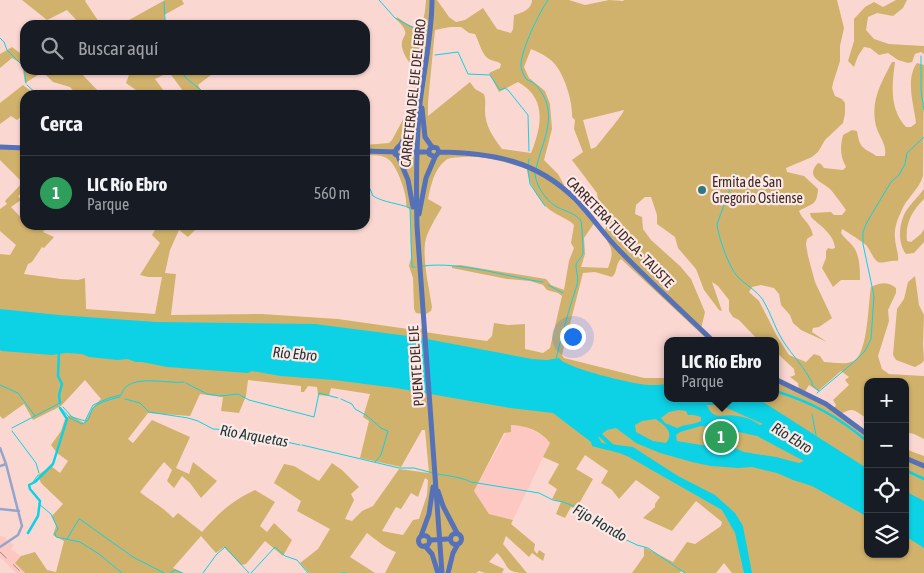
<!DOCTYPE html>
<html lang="es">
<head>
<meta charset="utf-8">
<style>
  :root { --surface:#171b24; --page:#242831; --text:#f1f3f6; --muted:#9ea1a6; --line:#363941; --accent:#7c3aed }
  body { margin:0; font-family:"Asap Condensed",sans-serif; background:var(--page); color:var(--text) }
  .controls { position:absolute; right:15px; bottom:15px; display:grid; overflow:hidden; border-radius:10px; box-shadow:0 1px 4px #0004 }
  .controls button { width:45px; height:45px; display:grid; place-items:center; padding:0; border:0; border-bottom:1px solid var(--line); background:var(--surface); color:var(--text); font:25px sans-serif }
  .you { position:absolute; left:572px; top:336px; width:18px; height:18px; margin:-12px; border:4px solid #fff; border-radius:50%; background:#1a73e8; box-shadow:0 0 0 8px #1a73e833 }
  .badge { display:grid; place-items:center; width:32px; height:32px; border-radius:50%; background:var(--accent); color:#fff; font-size:16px; font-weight:700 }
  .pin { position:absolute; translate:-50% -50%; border:2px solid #fff; box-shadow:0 1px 5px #0006 }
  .popup { position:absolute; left:664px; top:337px; width:115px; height:65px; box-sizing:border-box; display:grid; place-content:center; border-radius:10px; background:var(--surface); filter:drop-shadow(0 1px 4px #0005); font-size:16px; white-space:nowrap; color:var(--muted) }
  .popup b { font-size:19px; color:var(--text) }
  .popup::after { content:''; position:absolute; left:50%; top:100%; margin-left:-10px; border:10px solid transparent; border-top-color:var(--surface) }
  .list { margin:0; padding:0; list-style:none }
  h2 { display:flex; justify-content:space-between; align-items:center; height:65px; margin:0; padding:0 20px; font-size:21px }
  h2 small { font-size:16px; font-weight:400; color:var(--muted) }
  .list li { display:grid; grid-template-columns:32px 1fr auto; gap:15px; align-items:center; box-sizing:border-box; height:75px; padding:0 20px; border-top:1px solid var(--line) }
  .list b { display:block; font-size:19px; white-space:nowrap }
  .list p { margin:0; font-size:16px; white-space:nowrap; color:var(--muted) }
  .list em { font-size:16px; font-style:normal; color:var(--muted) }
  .icon { flex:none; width:28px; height:28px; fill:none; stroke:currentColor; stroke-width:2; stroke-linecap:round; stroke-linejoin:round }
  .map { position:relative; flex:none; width:924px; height:573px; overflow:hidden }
  .search { position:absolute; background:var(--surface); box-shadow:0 1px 4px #0004; left:20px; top:20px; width:350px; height:55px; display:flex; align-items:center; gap:12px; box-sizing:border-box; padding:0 18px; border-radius:15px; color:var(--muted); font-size:19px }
  .panel { position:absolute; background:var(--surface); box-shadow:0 1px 4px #0004; left:20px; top:90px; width:350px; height:140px; border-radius:15px }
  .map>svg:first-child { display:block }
  .built { fill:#fec8c2 }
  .green { fill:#d1b26c; fill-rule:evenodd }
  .water { fill:#0dd2e5; fill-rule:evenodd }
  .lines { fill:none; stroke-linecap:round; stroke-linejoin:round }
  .stream { stroke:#0dd2e5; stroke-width:1 }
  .canal { stroke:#0dd2e5; stroke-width:2.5 }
  .river { stroke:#0dd2e5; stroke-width:4 }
  .minor { stroke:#94a5cc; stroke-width:2.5 }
  .primary { stroke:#5571b7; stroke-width:5 }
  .rail { stroke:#a08581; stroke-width:1; stroke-dasharray:9 9; stroke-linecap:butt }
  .primary-bridge { stroke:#5571b7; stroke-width:5 }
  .poi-dot { fill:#307881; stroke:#fce9e6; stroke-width:2 }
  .labels { text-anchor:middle; stroke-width:4.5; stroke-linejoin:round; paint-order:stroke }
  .street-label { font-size:14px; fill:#3a2927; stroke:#fce9e6 }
  .poi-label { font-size:14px; fill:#3a2927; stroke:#fce9e6; text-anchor:start }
  .water-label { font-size:15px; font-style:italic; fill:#193336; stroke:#fce9e6 }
</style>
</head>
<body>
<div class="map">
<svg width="924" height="573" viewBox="0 0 924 573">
  <rect width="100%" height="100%" fill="#fbd7d2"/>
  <!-- built -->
  <path class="built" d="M510,425h10l25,11 5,7 -37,77 -24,-6 -15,-23z
    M0,536l6,1 1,5 7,2 -3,5 10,7 -6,7 10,10h-9l-16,-16z"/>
  <!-- green -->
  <path class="green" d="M22,0h64l-1,1 16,24h-20l-14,-15 -20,10z
    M165,0h17l2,4 -20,11 3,10h-47z
    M426,0h11l12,17 7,5 9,-2 18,-12 14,21 14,4 2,-4 1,-14c8,-2 18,-6 18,-15h37l16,5 24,-5 14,1 1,-1h213l7,28 -4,18v15l-7,22 -1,5 3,8 7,3 3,4v11l-2,9 -18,17 -7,12 -6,5 -26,11 1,4 17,4 14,13c-1,17 -6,14 -19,22 3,9 11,11 14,24l-6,4 -1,5 2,12 7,26 17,36 -13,9 -6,1 -1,4 15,10 -26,-12 -8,-7 -3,-8 -9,-10 -2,-11 -5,-6 -13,-3 -9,2 -3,5 10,9 18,35 12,19 17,7 8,-8 6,2 4,6c9,0 23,4 31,-2 13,-10 13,-56 16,-73 9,-4 16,-6 25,1v5l-8,17 1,11 -11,35 4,13 7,5 35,2v63l-10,-5 -9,-2v-50h-37v36c-13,-5 -13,-13 -27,-4l27,21v119h37v-105l19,7v117h-192l-8,-10 -8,10h-32l-2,-2 -3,2h-47l12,-17v-9l29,15 14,-20 8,2 26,-18 1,-4 -26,-21 -24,30 -29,-13 12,-11v-3l5,-7 -24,-17 -17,19 -7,-9 -11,-7 7,-12 -23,-16 -9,14 17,10 -17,30 -5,-2 -6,11 -9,-4 5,-12 -9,-3 5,-10 -9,-6 11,-19 -16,-7 7,-14c-8,-12 -26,-18 -39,-18v7l-7,1 -30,58 15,23 24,6 -2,4 24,20 -1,6 3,4 2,-4 6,4 -2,7 -11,-8 -3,4 -23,-21 -3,8 24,29c-24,0 -16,-6 -30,-20l-8,9 15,7 -2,4h-17l-6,-2 -3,2h-91l11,-21c-8,-2 -21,-13 -29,-19l-17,24 25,16h-66l-9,-10 18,-14 12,-20 -33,-18 4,-10 -27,-18 10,-19 10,2 25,15 13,-18 10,7 17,17 -8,7 3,6 -9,19 7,2 10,-10 11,-5 26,-37 30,4 -4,-43h-3l-21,37 -41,-9 9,-37 -6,-4 7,-23 -39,-6 -2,8 -11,-1 -1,-8 -9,-1 -4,6h-3v-6l-53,-6 -2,16 -7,17 -18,-2 2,-14 -23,-3 -10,22 -42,-3 -20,26 5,4 19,-23 38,17 -14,31 13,6 4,-12 24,19 -16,17 -11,-15 -8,-7 -8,12 -7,-7 5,-11 -8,-8 -24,30c12,10 22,14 33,26l5,-5 24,19c18,-20 28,-30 53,-42l20,12 -15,24 7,6 7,-9 18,17 -9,16 -18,-15 -19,23 -5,1 -17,-18 -8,6 -15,-17 -28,32 11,5h-159l-10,-10 6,-7 14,-4 12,18 9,2 8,-31 -11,-6 3,-9 -4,-10 11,-12 -22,-21 -3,-8 13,-9 9,7 8,-12 -11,-8 -6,-8 10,-14 4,-12 5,-4 14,8 10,-17 7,-7 -16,-19 -24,26 -28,14 -9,-16 -21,15 -3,-3v-162l10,1 6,-10 -16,-14v-22l7,-5 -2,-3 19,-20 -5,-2 -19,-19v-15h12l13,9v36l-7,6 3,4 -10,7 14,15v3l5,2 2,-2h16l-5,7 11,5 -10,11 -2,-1 -10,15 -4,2 -4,10 37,5 17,1 7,-2 1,31 69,5 7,-37h-14l-8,-2 20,-32 -8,-8 3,-5 -7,-5h52l-12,12 -9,-7 -9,20 -5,23 11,1 -5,41 91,-1 76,5 77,11 8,-2 1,4 63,9 5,-5 2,-13 14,2 17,-1v25l18,4 7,-5 12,-52 -4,-3 -11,-3 -4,-5 -13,-4 -23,-2 -55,-11v-2l8,-1 86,14 5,6 13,5 5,-29 5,-13 -3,-5 3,-18c-7,-7 -16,-9 -24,-15 -11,-9 -22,-27 -23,-41 -22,-7 -42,-14 -66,-12 -5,1 -11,0 -15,3 -12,9 -15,25 -18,39l14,8c-6,11 -15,24 -17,36 -2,21 4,44 7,64l-1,4 -8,5v-2l-7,-1 -2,-4 -1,-31 -4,-12 2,-8 -1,-48 -4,-4c2,-10 -9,-41 -18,-47 -6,-5 -15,-3 -23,-4v-10l24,-2 3,-3 20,-37 6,-31c-7,-7 -14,-15 -16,-25 -2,-14 12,-10 -6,-28l1,-2c25,19 27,8 29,-17zM450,27h11l8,6 6,1c4,7 7,22 14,25 5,3 7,1 12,5l-1,4 -11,5 10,19 19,-10c29,16 24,44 13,71l-29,-4c-9,-12 -17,-23 -17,-39 0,-6 1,-9 -1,-16l-9,-5 -5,-7 -42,34v-14l7,-72zM531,49c8,3 15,7 21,12 12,11 21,41 20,56l3,3 -1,9 9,23 -11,8 25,33 3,21 7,10 -1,4 -3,4 5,6 -1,3c7,10 5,16 1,27l-27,-1 4,-13 -1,-16 11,-16 -32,-31 -1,-3 2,-3 -6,-11 -14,-14 8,-31 -2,-25 -5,-13 -16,-13 -5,-11zM624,110c-2,6 -22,29 -28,37l-5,2 -8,-29zM645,197h6l6,18v9l18,13 3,11 18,21 8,21 15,20 3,1 -10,-29 6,4 11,14v11l4,6 6,3 20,21h16v13l2,-1 17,16 1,6 -5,2 8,6 1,7 -24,-11v19h-108v-20h-23l-80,-20 -2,-3 21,-82 12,-1 17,5c6,-5 3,-13 9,-18l88,82 -8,-12 4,-17 -14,-33 -11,-13 -29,-26 -8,-11 -1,-12 -7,-3 1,-9zM841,371l8,6 -4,3 4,5 -16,15 3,5 -2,3 -30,-15 5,-8 9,6zM425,478l3,2 -1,15 -8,24 -6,1 -10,15 -21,-4 14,-24 5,2 10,-16 7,4z
    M896,0h11l-4,8 -10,8 -16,-3 -9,4 -2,13 8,9 15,5 35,2v8l-3,-2 -6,2 -3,8 -4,1 -10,-3 -10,-7 -9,2 -9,-7 -6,-1 -6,9 -4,11 -6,-6 6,-20v-22l11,-12 9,-5 9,5z
    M12,47l13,10v13h53l24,25h-25l-7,-8 -17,-5 -10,-10 -18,11 -3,-19 -10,-6 -12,10v-14z
    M892,62h3c-3,22 -6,47 11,65h5l5,-4c-2,-18 -11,-44 1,-60l7,2 -1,111c-4,14 -17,22 -22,36 -4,8 -7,17 -6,26 0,8 4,15 3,23 -7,-1 -15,3 -20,1 -5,-3 -8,-13 -12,-17 -3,-3 -22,-15 -24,-16l-1,4c3,5 8,8 11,12 8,9 8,24 8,35h-19l-8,7 -11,-19 4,-10v-7l2,-3 4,1 3,-1c-1,-14 -15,-22 -24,-31l-1,-4 21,-1 3,3h8l4,-5c-5,-7 -10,-14 -15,-20 -8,-8 -27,-12 -13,-27l3,1 3,4 19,2 3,-3c-6,-11 -6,-20 -3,-32l9,-5 5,1c1,4 1,8 3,12 3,7 12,9 16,13h9c2,-12 -6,-19 -9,-30 -6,-25 5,-43 16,-64z
    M126,70h55l5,5 7,-5h21l2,1 -18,14 4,7 -6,3h-10l-17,-23 -14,7 12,16h-24l-17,-12 3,-8z
    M23,85l13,10h-11v18l-8,7 -6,-4 -11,8v-21z
    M924,189v10c-12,12 -19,24 -17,42l4,1 10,-8 3,-5v13l-10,11 -8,1c-9,-12 -7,-31 0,-43 5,-8 13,-15 18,-22z
    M915,276l4,29 5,10 -1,29 1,16 -2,3 -7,4 -19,-7 -3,-5 4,-46 7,-10 4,-17z"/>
  <!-- water -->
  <path class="water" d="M0,309l59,6 97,7 159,2 101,13 116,22 15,1 12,-2c6,10 74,26 89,27 6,0 13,0 19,-1v14h90l111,71v48l-56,-31 -19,-6 -16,-7 -25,-6 -14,1 -27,-2 -19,-4 -32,-9 -24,-10 -20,-15 -9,2 -9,7 4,6 31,4 45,29 37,19 20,18 8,13 9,47h-8l-9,-40 -13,-23 -93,-53c-12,-6 -24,-7 -37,-11l-1,-4 -38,-29 -43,-5 -114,-20 -62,-8 -54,-4 -28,-5 -4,2 -81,-6 -25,-5h-6l-9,-3 -9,1 -29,-3 -7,-3 -16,-1 -14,2 -50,-4 -2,-1zM707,405h13l43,19 -3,1c-7,-5 -14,-8 -23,-9 -13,-3 -24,6 -30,-11zM679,410l7,1 2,4h6l7,2v4c-8,4 -16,3 -24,7l-12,-5 -4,-5 8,-6zM656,419c8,6 19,13 10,24l-13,-2 -17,-9 -1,-7 7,-4zM701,426l28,4 28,6 47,25 -5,2 -23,-6 -32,-5 -9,-4 -34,-3 -24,-4 -1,-6 4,-3z
    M905,491l19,10v47l-19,-12z"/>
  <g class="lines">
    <!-- stream -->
    <path class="stream" d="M379,0l16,18 20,11
      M164,2l1,18 3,5
      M418,29l9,2
      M0,38l4,4 3,8 17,17 2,16
      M435,55l23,-3 10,22 22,1 10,15 5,-2 3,2 20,25 1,36
      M921,56v35l3,19
      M180,70l6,8 21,17
      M27,85l11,10
      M528,165l1,-6
      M536,169c6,-29 25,-56 0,-84 -3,-3 -7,-4 -10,-6 -3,-5 -5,-9 -5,-15 1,-16 18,-51 27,-64
      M528,170l2,14 15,22
      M535,173c0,11 10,26 19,32 8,6 21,7 27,16 1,3 2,27 2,31 0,5 -6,8 -7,13 0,7 3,13 1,20 -8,24 -15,49 -21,74
      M736,173l-19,51c1,12 12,44 21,53 8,8 18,13 25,23 8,13 12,29 20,41 9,14 21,26 29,41v3l7,6
      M365,177l8,19c12,7 25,7 37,12l2,59h3
      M423,266c38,-5 83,11 120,16
      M548,285l15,8
      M186,383l21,11 13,2 18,-2 11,6 65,17 5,-24 19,5
      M0,385l18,8 17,23
      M817,393l37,-31 11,-11 6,-12 3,-43 -11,-52v-12l4,-10 24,-40 8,-7 6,-11 2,-11 17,-16
      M125,399l15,4 9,9 39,6 10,3 15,8 19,1 68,15
      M341,399l11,5 3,5 11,6 15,13 7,3 -7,24 -6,7
      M60,407l10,11 12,6c9,-3 7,-10 11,-16 4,-5 21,-10 27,-11
      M63,407l9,10 13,4 8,-16 16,-7 12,-3c1,-2 2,-5 4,-7 12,-13 43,-4 59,-6
      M812,414l4,21
      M12,428l48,-25
      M12,431l24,32 3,10
      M302,445l97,23h15l19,5
      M437,474c12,2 24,3 34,8l68,11 14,7 10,2 16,6 19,12 20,16 19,9 11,3 37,25
      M33,482l5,-7
      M39,504l12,10 7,15 -3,4 1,4 24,5 19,12 23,19
      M67,539l12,-20 2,1 52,37 31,16
      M170,573l5,-3 7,3
      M203,573l13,-18 9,-8 24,26
      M251,573l24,-26 10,9 12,4 11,13
      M342,573h4"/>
    <!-- canal -->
    <path class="canal" d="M59,352l-1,24 4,8 -3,11 1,8
      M775,391c37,11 63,26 93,51
      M905,470l19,9
      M28,533l10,-17 2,-15 -10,-12 -1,-4 6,-3 18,-18 14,-45 -7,-11"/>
    <!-- river -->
    <path class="river" d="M597,432l15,14"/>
    <!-- minor -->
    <path class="minor" d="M0,448l6,16 16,62 -4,9 -18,12
      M0,466l6,-2
      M0,509l19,2"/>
    <!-- primary -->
    <path class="primary" d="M432,0c0,34 -8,69 -12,103 -4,41 -4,82 -3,123l25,347
      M422,108l3,29 7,10
      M0,147l25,1
      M399,147l5,1 1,4 -1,3 -4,2 -5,-3c0,-6 3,-6 6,-10 8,-13 13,-28 17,-43
      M365,151l30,1
      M439,152c53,1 97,8 136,47 16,16 29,36 45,52 30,31 62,60 93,90
      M398,156l10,24 5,27
      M419,214l7,-36 9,-21 4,-5 -2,-4 -5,-1 -3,3v4l6,3
      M775,379l51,25 42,31
      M905,458l19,8
      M438,491l5,15 14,27
      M450.5 539a5.5 5.5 0 1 1 11 0a5.5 5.5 0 1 1-11 0Z
      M418.5 541a5.5 5.5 0 1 1 11 0a5.5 5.5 0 1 1-11 0Z
      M421,536l8,-22 4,-27
      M425,546l7,8 6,19
      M448,573l5,-20 5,-9"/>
    <!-- rail -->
    <path class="rail" d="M0,552l22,21"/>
    <!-- primary-bridge -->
    <path class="primary-bridge" d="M409,152h16
      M432,540l15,-1"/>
  </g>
  <!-- markers -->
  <circle class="poi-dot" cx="702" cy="190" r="5"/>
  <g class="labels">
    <!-- street labels -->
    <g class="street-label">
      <text transform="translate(413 93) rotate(-84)" y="5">CARRETERA DEL EJE DEL EBRO</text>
      <text transform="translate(620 232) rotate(46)" y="5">CARRETERA TUDELA - TAUSTE</text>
      <text transform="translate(416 366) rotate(-94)" y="5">PUENTE DEL EJE</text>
    </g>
    <!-- poi labels -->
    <g class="poi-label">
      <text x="712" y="187">Ermita de San<tspan x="712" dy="16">Gregorio Ostiense</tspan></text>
    </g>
    <!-- water labels -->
    <g class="water-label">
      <text transform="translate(295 354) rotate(5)" y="5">Río Ebro</text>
      <text transform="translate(254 436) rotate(10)" y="5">Río Arquetas</text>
      <text transform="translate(792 438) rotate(32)" y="5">Río Ebro</text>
      <text transform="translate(600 523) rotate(30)" y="5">Fijo Hondo</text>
    </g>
  </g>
</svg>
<div class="controls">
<button>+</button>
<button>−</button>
<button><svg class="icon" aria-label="locate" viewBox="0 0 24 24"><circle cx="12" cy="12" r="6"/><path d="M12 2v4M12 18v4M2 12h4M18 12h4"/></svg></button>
<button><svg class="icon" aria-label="layers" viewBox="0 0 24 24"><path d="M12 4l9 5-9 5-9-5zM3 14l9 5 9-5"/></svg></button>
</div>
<div class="you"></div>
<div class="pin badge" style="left:721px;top:437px;background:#2e9e5b">1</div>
<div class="popup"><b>LIC Río Ebro</b>Parque</div>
<div class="search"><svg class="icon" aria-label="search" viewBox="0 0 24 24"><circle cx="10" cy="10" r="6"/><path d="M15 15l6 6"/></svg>Buscar aquí</div>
<section class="panel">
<h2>Cerca<small></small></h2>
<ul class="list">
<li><span class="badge" style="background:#2e9e5b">1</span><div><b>LIC Río Ebro</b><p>Parque</p></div><em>560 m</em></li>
</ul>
</section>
</div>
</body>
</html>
